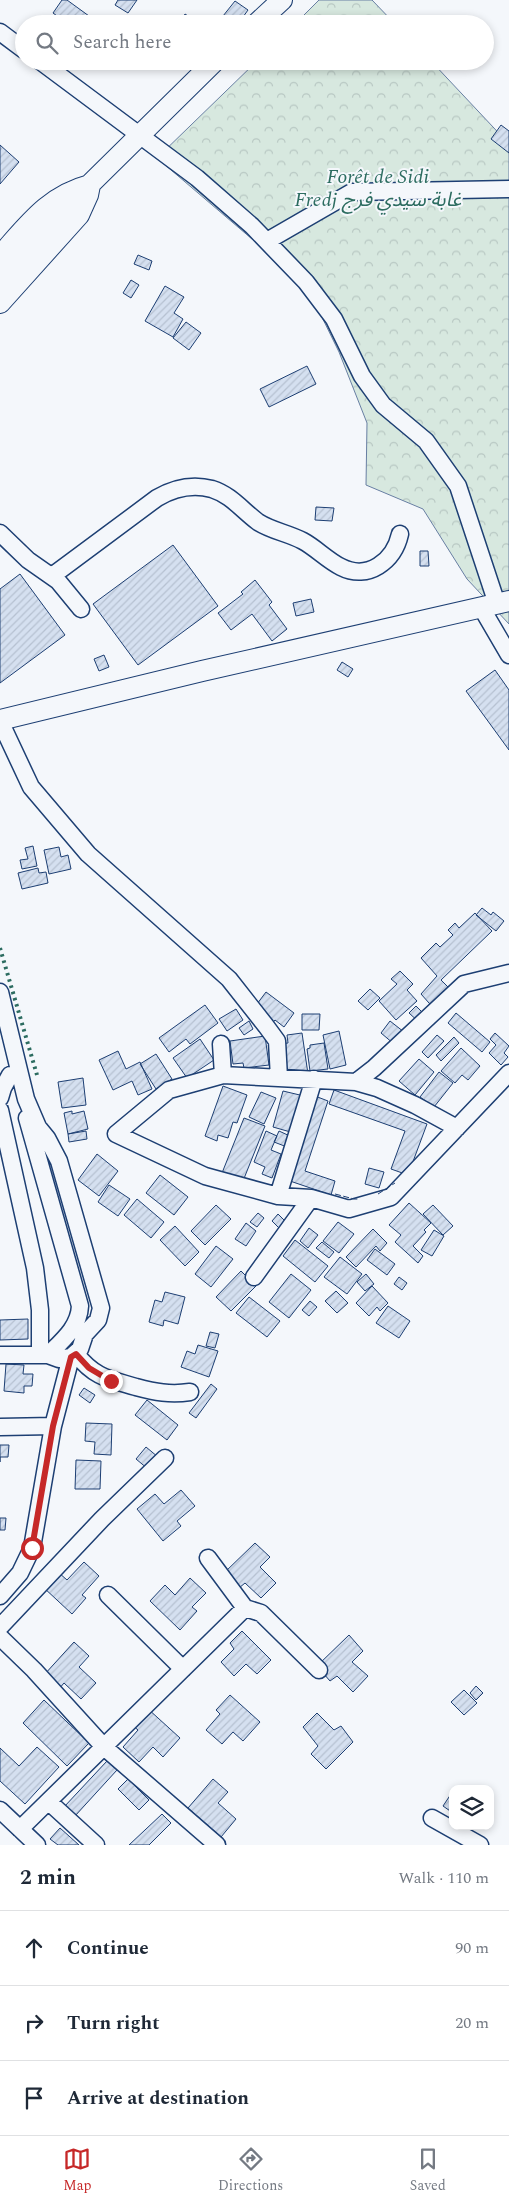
<!DOCTYPE html>
<html lang="en">
<head>
<meta charset="utf-8">
<style>
  :root { --surface:#fff; --page:#f2f2f3; --text:#1f2937; --muted:#747a83; --line:#e0e1e3; --accent:#c62828 }
  body { margin:0; font-family:Spectral,"Noto Sans Arabic",serif; background:var(--page); color:var(--text) }
  .controls { position:absolute; right:15px; bottom:15px; display:grid; overflow:hidden; border-radius:10px; box-shadow:0 2px 8px #0003 }
  .controls button { width:45px; height:45px; display:grid; place-items:center; padding:0; border:0; border-bottom:1px solid var(--line); background:var(--surface); color:var(--text); font:25px sans-serif }
  .stop { position:absolute; width:15px; height:15px; margin:-11px; border:4px solid #c62828; border-radius:50%; background:#fff }
  .stop.end { background:#c62828; border-color:#fff; box-shadow:0 1px 5px #0008 }
  .list { margin:0; padding:0; list-style:none }
  h2 { display:flex; justify-content:space-between; align-items:center; height:65px; margin:0; padding:0 20px; font-size:21px }
  h2 small { font-size:16px; font-weight:400; color:var(--muted) }
  .list li { display:grid; grid-template-columns:32px 1fr auto; gap:15px; align-items:center; box-sizing:border-box; height:75px; padding:0 20px; border-top:1px solid var(--line) }
  .list b { display:block; font-size:19px; white-space:nowrap }
  .list em { font-size:16px; font-style:normal; color:var(--muted) }
  .icon { flex:none; width:28px; height:28px; fill:none; stroke:currentColor; stroke-width:2; stroke-linecap:round; stroke-linejoin:round }
  .map { position:relative; flex:none; width:509px; height:1845px; overflow:hidden }
  .search { position:absolute; background:var(--surface); box-shadow:0 2px 8px #0003; left:15px; right:15px; top:15px; height:55px; display:flex; align-items:center; gap:12px; box-sizing:border-box; padding:0 18px; border-radius:28px; color:var(--muted); font-size:19px }
  .sheet { height:290px; background:var(--surface) }
  nav { display:flex; justify-content:space-around; align-items:center; box-sizing:border-box; height:70px; border-top:1px solid var(--line); background:var(--surface); font-size:14px; color:var(--muted) }
  nav a { display:grid; justify-items:center; gap:2px }
  nav .on { color:var(--accent) }
  .map>svg:first-child { display:block }
  .forest { fill:url(#forest-crowns); stroke:#687fa3 }
  .building { fill:url(#building-hatch); stroke:#1d3f73 }
  .lines { fill:none; stroke-linecap:round; stroke-linejoin:round }
  .minor-casing { stroke:#1d3f73; stroke-width:19 }
  .major-casing { stroke:#1d3f73; stroke-width:22 }
  .minor { stroke:#f4f7fb; stroke-width:16 }
  .major { stroke:#f4f7fb; stroke-width:20 }
  .hedge { stroke:#2c6c60; stroke-width:4; stroke-dasharray:2.5 4; stroke-linecap:butt }
  .fence { stroke:#1d3f73; stroke-width:1; stroke-dasharray:6 2.5; stroke-linecap:butt }
  .route { stroke:#c62828; stroke-width:6 }
  .labels { text-anchor:middle; stroke-width:4; stroke-linejoin:round; paint-order:stroke }
  .park-label { font-size:20px; font-style:italic; fill:#2c6c60; stroke:#f4f7fb }
</style>
</head>
<body>
<div class="map">
<svg width="509" height="1845" viewBox="0 0 509 1845">
  <defs>
    <pattern id="forest-crowns" width="20" height="18" patternUnits="userSpaceOnUse" patternTransform="scale(1.25)"><rect width="20" height="18" fill="#d7e8df"/><path d="M2 6a3 3 0 1 1 6 0M12 15a3 3 0 1 1 6 0" fill="none" stroke="#b8c8c3"/></pattern>
    <pattern id="building-hatch" width="6" height="6" patternUnits="userSpaceOnUse" patternTransform="scale(1.25)"><rect width="6" height="6" fill="#d5e0f0"/><path d="M-1 1l2-2M0 6l6-6M5 7l2-2" fill="none" stroke="#b6c1d1"/></pattern>
  </defs>
  <rect width="100%" height="100%" fill="#f4f7fb"/>
  <!-- forest -->
  <path class="forest" d="M319,0h53l23,24h-100z
    M257,61h174l78,83v480l-42,-45 -44,-70 -57,-24 1,-62 -28,-71 -23,-47 -50,-54 -109,-93z"/>
  <!-- building -->
  <path class="building" d="M62,0h5l33,24h-32l-15,-11z
    M118,0h19l-9,13 -13,-8z
    M235,1l13,9 -10,14h-15l4,-5 -4,-3z
    M185,14l15,10h-21z
    M501,125l8,6v22l-18,-14z
    M0,145l19,17 -19,22z
    M138,255l14,6 -3,9 -15,-6z
    M131,280l8,5 -8,13 -8,-5z
    M165,286l19,11 -10,16 9,6 -10,18 -28,-16z
    M186,322l15,11 -12,17 -16,-12z
    M307,366l9,18 -47,23 -9,-18z
    M316,507l18,1 -2,13 -17,-1z
    M173,545l45,61 -80,59 -45,-61z
    M420,551h8l1,15h-9z
    M20,574l45,61 -65,48v-94z
    M255,580l17,22 -3,3 18,24 -15,12 -20,-27 -21,16 -13,-17 25,-19 -2,-2z
    M311,599l3,13 -18,4 -3,-13z
    M104,655l5,12 -10,4 -5,-12z
    M342,662l11,7 -5,8 -11,-7z
    M495,670l14,20v60l-43,-59z
    M33,846l4,20 -15,3 -2,-9 8,-1 -3,-11z
    M59,847l2,10 7,-2 3,14 -22,5 -5,-24z
    M38,868l1,5 7,-1 2,11 -26,6 -4,-16z
    M482,908l9,7 2,-3 11,9 -8,10 -20,-16z
    M475,913l17,18 -51,49 15,15 -19,17 -16,-18 16,-18 -16,-18 15,-15 4,4 13,-12 -5,-5 7,-7 4,5z
    M400,971l13,13 -6,6 10,11 -21,19 -17,-19 18,-17 -6,-5z
    M370,989l10,9 -12,12 -10,-9z
    M266,992l28,21 -10,14 -9,-7 -5,6 -19,-14z
    M205,1005l13,18 -28,21 -4,-5 -17,13 -10,-14z
    M416,1006l10,10 -6,7 -11,-10z
    M236,1009l7,11 -16,11 -8,-12z
    M456,1013l34,29 -8,10 -34,-29z
    M302,1014h18l-1,16h-17z
    M249,1021l4,8 -9,6 -5,-7z
    M390,1021l14,11 -10,12 -13,-11z
    M339,1031l7,34 -16,4 -7,-34z
    M302,1033l6,41 -13,2v-6l-13,2 -4,-28 10,-1 -1,-8z
    M495,1033l14,13 -5,7 4,4 -7,8 -12,-12 7,-8 -6,-6z
    M437,1035l7,6 -16,17 -6,-6z
    M265,1036l4,29 -25,3 -1,-5 -10,1 -3,-23z
    M454,1037l5,6 -18,18 -5,-6z
    M200,1039l14,21 -27,18 -14,-20z
    M324,1043l4,26 -18,2 -3,-22 3,-1v-3z
    M461,1048l19,18 -12,14 -6,-5 -7,8 -14,-12z
    M118,1051l8,18 14,-7 12,27 -14,6 -6,-14 -19,9 -14,-30z
    M156,1054l16,25 -16,10 -16,-25z
    M419,1059l15,13 -19,23 -16,-14z
    M439,1072l14,11 -19,24 -14,-10z
    M83,1078l3,27 -24,3 -4,-26z
    M223,1086l24,9 -10,28 -4,-1 -5,16 -10,-3 -1,6 -12,-5z
    M334,1090l93,34 -19,51 -17,-6 14,-38 -76,-27z
    M283,1091l21,5 -10,37 -21,-6z
    M261,1092l15,6 -12,26 -15,-7z
    M315,1096l13,5 -23,70 30,10 -4,14 -44,-15z
    M72,1111v3l12,-3 4,18 -20,5 -4,-21z
    M244,1118l21,8 -22,55 -21,-8z
    M86,1131l1,8 -18,3 -1,-8z
    M266,1131l11,5 -6,14 10,4 -9,24 -10,-4 3,-7 -11,-5z
    M279,1131l13,6 -5,10 -13,-5z
    M97,1154l21,17 -19,25 -21,-16z
    M369,1168l15,4 -5,16 -14,-4z
    M160,1175l28,22 -14,18 -28,-22z
    M109,1185l21,14 -12,17 -20,-14z
    M137,1199l27,23 -13,16 -27,-23z
    M409,1203l22,20 -7,7 2,2 -13,14 10,10 -5,7 -23,-21 6,-7 -12,-10z
    M216,1205l15,14 -26,26 -14,-14z
    M433,1205l20,21 -10,9 -20,-21z
    M258,1213l6,5 -7,9 -7,-5z
    M278,1214l9,9 -6,7 -9,-9z
    M338,1222l16,12 -15,19 -16,-12z
    M246,1223l10,8 -10,15 -11,-7z
    M175,1226l24,26 -14,14 -25,-26z
    M309,1228l9,7 -10,13 -8,-7z
    M373,1229l14,14 -7,8 -4,-5 -20,21 -10,-10z
    M434,1230l10,6 -12,20 -11,-6z
    M295,1240l33,26 -13,16 -32,-26z
    M322,1242l12,10 -5,6 -13,-10z
    M216,1246l17,13 -22,28 -16,-13z
    M375,1249l20,15 -8,11 -20,-15z
    M340,1257l22,17 -15,20 -23,-17z
    M241,1271l15,15 -25,25 -15,-14z
    M291,1274l20,16 -22,28 -20,-16z
    M366,1274l8,10 -9,7 -8,-9z
    M399,1277l8,6 -5,7 -8,-6z
    M372,1286l16,17 -8,8 -3,-4 -8,9 -13,-13z
    M336,1291l12,12 -11,10 -12,-12z
    M165,1292l20,5 -7,27 -14,-4 -1,6 -14,-4 6,-22 7,2z
    M249,1297l31,24 -13,16 -31,-24z
    M310,1301l7,6 -8,9 -7,-6z
    M388,1306l22,15 -11,17 -23,-15z
    M28,1319v20l-28,1v-20z
    M210,1332l9,2 -4,14 -9,-2z
    M198,1345l20,6 -9,26 -28,-10 6,-16 8,3z
    M6,1364l18,1 -1,9h10l-1,12h-8v7l-20,-2z
    M211,1384l6,5 -21,29 -7,-5z
    M84,1388l11,7 -5,8 -11,-8z
    M147,1400l31,25 -11,15 -32,-25z
    M86,1423l26,1 -1,31 -17,-1 1,-12 -10,-1z
    M0,1445h9l-1,12h-8v5z
    M146,1447l12,10 -10,12 -12,-10z
    M76,1460l25,1 -1,28h-25z
    M181,1490l14,16 -18,15 4,5 -18,15 -26,-32 18,-15 9,10z
    M0,1518h6l-1,12h-5z
    M255,1543l15,14 -10,10 16,16 -15,15 -16,-15 -6,5 -15,-15z
    M84,1562l15,14 -17,19 4,3 -14,16 -29,-27 15,-15 9,8z
    M190,1578l16,15 -14,14 5,4 -17,19 -30,-29 15,-16 10,10z
    M242,1631l29,29 -14,14 -11,-10 -12,12 -13,-14 13,-13 -4,-6z
    M349,1635l14,16 -11,11 16,14 -15,16 -16,-16 -7,5 -13,-15z
    M74,1642l15,14 -10,11 17,16 -15,16 -17,-16 -5,6 -15,-14z
    M476,1686l7,7 -7,7 -6,-7z
    M464,1690l13,13 -13,12 -13,-13z
    M230,1695l30,27 -17,19 -10,-9 -11,12 -16,-14 14,-16 -4,-4z
    M44,1700l45,43 -22,23 -44,-43z
    M147,1708l33,30 -17,19 -10,-10 -14,15 -16,-15 15,-17 -6,-5z
    M317,1713l17,17 7,-4 12,16 -27,27 -15,-15 7,-8 -15,-19z
    M37,1747l22,20 -34,37 -25,-23v-33l19,18z
    M107,1761l10,9 -42,46 -11,-9z
    M128,1779l21,21 -10,10 -21,-21z
    M213,1779l15,13 -10,11 18,16 -15,18 -33,-29z
    M453,1791v22l-10,-7z
    M162,1814l9,9 -22,22h-20z
    M60,1828l19,17h-21l-8,-6z"/>
  <g class="lines">
    <!-- minor casing -->
    <g class="minor-casing">
      <path id="minor" d="M0,32l24,18
        M40,61l157,117 55,48 54,56 28,37 28,57 21,29 43,36 32,45 39,118
        M267,241l85,-49 157,-3
        M0,533l28,27 30,21 23,28
        M52,576l105,-78c17,-10 36,-14 55,-9 19,6 30,21 46,33 14,9 30,11 45,19 13,7 24,19 38,26 27,14 53,-6 59,-33
        M481,607l28,48
        M0,721l31,66 57,67 141,125 37,47 11,15 2,37
        M0,992l26,107 12,28 9,11 12,23 42,147 -3,12 -13,14 -5,15 -9,8 -12,2 -11,-4h-48
        M221,1044l2,31
        M356,1082l18,-14 90,-84 45,-11
        M0,1098l3,-10 7,-13
        M0,1110l35,158 5,42v45
        M27,1118l53,188c-1,21 -17,34 -32,49
        M457,1128l-42,-23 -38,-17 -21,-6 -133,-7 -54,15 -53,44 89,42 73,20 33,2 38,11 42,-12 118,-124
        M278,1196l36,-117
        M254,1277l57,-79
        M76,1354c19,24 33,25 60,33 19,5 34,8 54,5
        M0,1427l53,-1
        M208,1558l37,50 16,5 58,57
        M108,1595l75,74
        M0,1596l20,-23 12,-25 21,-122 18,-69
        M0,1627l102,-108 63,-61
        M0,1637l34,33 70,77 113,98
        M49,1802l47,43
        M0,1810l37,35
        M432,1818l48,27
        M20,1829l225,-221"/>
    </g>
    <!-- major casing -->
    <g class="major-casing">
      <path id="major" d="M256,24l26,-24
        M0,256c28,-31 48,-60 90,-71l-2,10 -9,20 -79,88
        M0,280l74,-80 141,-139
        M0,720l202,-49 307,-70"/>
    </g>
    <!-- minor -->
    <use href="#minor" class="minor"/>
    <!-- major -->
    <use href="#major" class="major"/>
    <!-- hedge -->
    <path class="hedge" d="M0,948l37,127"/>
    <!-- fence -->
    <path class="fence" d="M335,1194l19,5h5
      M378,1194l17,-11"/>
  </g>
  <g class="lines">
    <!-- route -->
    <path class="route" d="M32,1548l21,-122 18,-69 5,-3 13,14 22,13"/>
  </g>
  <g class="labels">
    <!-- park labels -->
    <g class="park-label">
      <text x="378" y="183">Forêt de Sidi<tspan x="378" dy="23">Fredj غابة سيدي فرج</tspan></text>
    </g>
  </g>
</svg>
<div class="controls">
<button><svg class="icon" aria-label="layers" viewBox="0 0 24 24"><path d="M12 4l9 5-9 5-9-5zM3 14l9 5 9-5"/></svg></button>
</div>
<div class="stop" style="left:32px;top:1548px"></div>
<div class="stop end" style="left:111px;top:1381px"></div>
<div class="search"><svg class="icon" aria-label="search" viewBox="0 0 24 24"><circle cx="10" cy="10" r="6"/><path d="M15 15l6 6"/></svg>Search here</div>
</div>
<section class="sheet">
<h2>2 min<small>Walk · 110 m</small></h2>
<ul class="list">
<li><svg class="icon" aria-label="ahead" viewBox="0 0 24 24"><path d="M12 20V5M6 11l6-6 6 6"/></svg><div><b>Continue</b></div><em>90 m</em></li>
<li><svg class="icon" aria-label="right" viewBox="0 0 24 24"><path d="M7 20v-9h11M14 6l5 5-5 5"/></svg><div><b>Turn right</b></div><em>20 m</em></li>
<li><svg class="icon" aria-label="arrive" viewBox="0 0 24 24"><path d="M6 21V4h12l-3 4 3 4H6"/></svg><div><b>Arrive at destination</b></div></li>
</ul>
</section>
<nav>
<a class="on"><svg class="icon" aria-label="map" viewBox="0 0 24 24"><path d="M3 6l6-2 6 2 6-2v14l-6 2-6-2-6 2zM9 4v14M15 6v14"/></svg>Map</a>
<a><svg class="icon" aria-label="directions" viewBox="0 0 24 24"><path d="M12 3l9 9-9 9-9-9zM9 14v-3h6M13 9l2 2-2 2"/></svg>Directions</a>
<a><svg class="icon" aria-label="saved" viewBox="0 0 24 24"><path d="M7 4h10v16l-5-4-5 4z"/></svg>Saved</a>
</nav>
</body>
</html>
